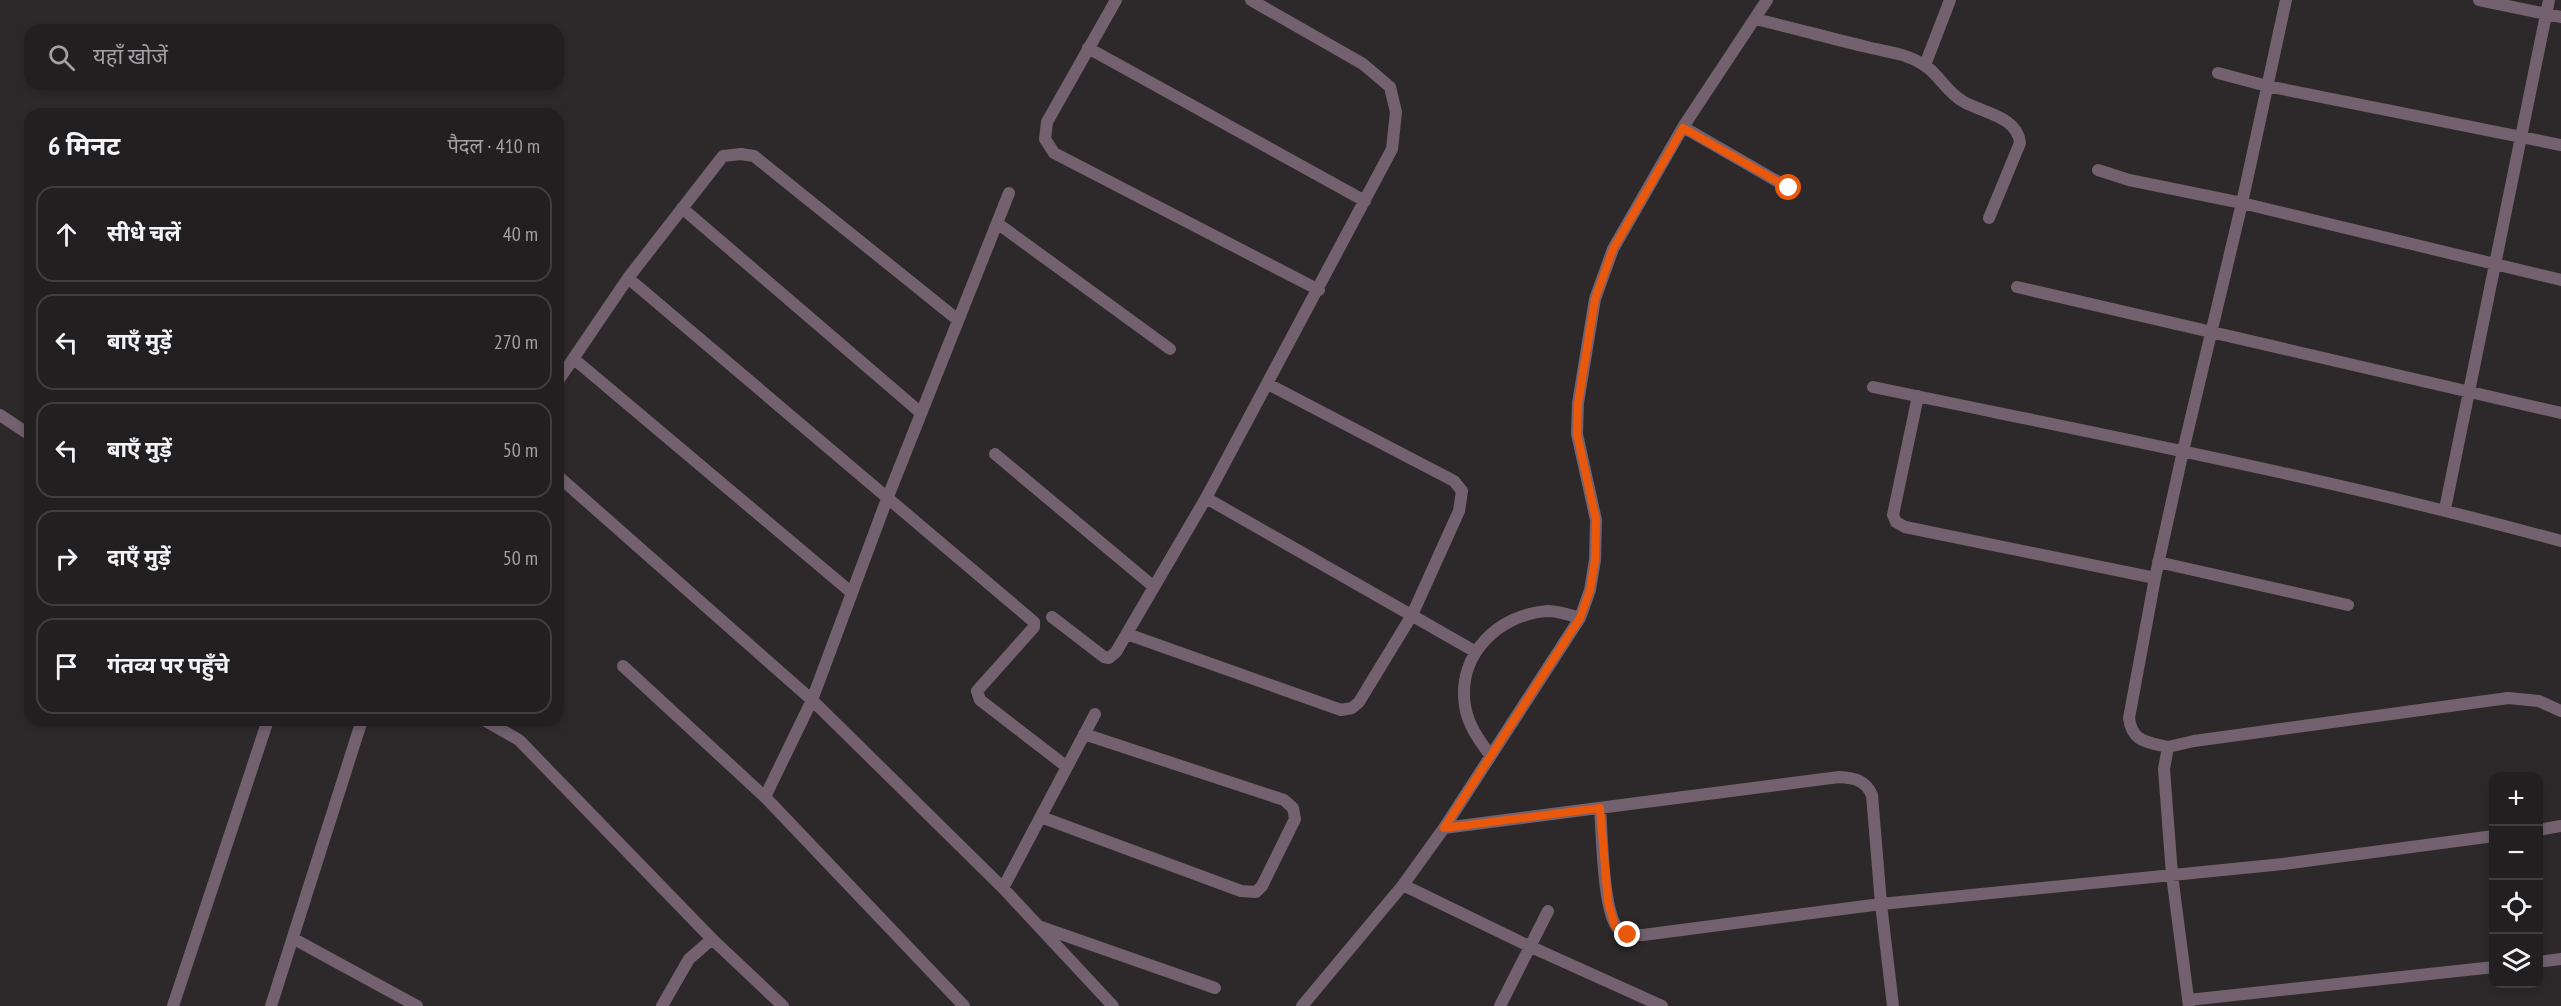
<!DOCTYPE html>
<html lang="hi">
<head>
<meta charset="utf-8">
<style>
  :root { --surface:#221f20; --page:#2a2729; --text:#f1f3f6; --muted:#a2a2a5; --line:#3f3d3e }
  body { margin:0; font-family:"PT Sans Narrow","Noto Sans Devanagari",sans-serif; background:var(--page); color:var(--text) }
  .controls { position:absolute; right:18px; bottom:18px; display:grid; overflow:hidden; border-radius:12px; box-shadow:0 3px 9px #0003 }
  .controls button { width:54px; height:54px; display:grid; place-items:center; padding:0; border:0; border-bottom:2px solid var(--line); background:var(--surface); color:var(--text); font:30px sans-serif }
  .stop { position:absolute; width:18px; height:18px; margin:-14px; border:4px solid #ea580c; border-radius:50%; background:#fff }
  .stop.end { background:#ea580c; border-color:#fff; box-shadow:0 2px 6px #0008 }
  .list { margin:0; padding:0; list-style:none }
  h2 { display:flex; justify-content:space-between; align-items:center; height:78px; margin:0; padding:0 24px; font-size:26px }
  h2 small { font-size:20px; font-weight:400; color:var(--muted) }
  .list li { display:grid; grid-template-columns:39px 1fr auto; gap:18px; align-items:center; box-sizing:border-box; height:96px; margin:0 12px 12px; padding:0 12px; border:2px solid var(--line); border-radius:18px }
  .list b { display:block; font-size:22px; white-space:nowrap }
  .list em { font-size:20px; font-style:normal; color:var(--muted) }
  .icon { flex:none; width:33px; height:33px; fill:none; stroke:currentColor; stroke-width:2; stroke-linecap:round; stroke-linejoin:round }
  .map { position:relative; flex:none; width:2561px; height:1006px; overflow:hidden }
  .search { position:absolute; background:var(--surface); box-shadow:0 3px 9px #0003; left:24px; top:24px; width:540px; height:66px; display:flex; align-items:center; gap:15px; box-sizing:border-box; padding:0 21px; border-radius:18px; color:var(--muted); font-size:22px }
  .panel { position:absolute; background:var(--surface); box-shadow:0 3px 9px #0003; left:24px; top:108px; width:540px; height:618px; border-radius:18px }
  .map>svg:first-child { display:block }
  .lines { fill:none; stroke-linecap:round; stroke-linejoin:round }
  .street { stroke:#73616f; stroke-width:12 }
  .route { stroke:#ea580c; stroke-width:8 }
</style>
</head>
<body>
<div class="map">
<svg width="2561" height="1006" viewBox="0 0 2561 1006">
  <rect width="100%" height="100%" fill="#2d292a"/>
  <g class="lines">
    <!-- street -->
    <path class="street" d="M1116,0l-69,122 -2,17 9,14 265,137
      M1767,0l-84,127 -70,122 -18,50 -17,104 -1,31 19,86 -1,40 -5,30 -10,28 -136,210 395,-51c16,1 26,3 33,18l9,109 402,-40 211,-28
      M2479,0l82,17
      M1755,19c38,9 75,19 112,28 20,5 39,6 57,18 15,9 22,27 40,37 20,11 54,15 56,41l-31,75
      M1088,48l277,153
      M1925,65l25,-65
      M2218,73l49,13 294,59
      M1683,127l106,61
      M2098,170l31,10 113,23 319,77
      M682,208l239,205
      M997,223l173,126
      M628,278l406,344v5l-57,64 3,9 87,67
      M2017,287l544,126
      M574,359l278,234
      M558,381l70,-103 95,-122 18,-2 13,2 204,164
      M1873,387c230,48 461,92 688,154
      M1918,396l-25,119 3,7 9,5 250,51
      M0,415l30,20
      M995,454l159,133
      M558,476l254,224 191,188 110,118
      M1206,498l270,154
      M2445,509l104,-509
      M2158,562l190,43
      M1052,617l52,40 5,1 7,-6 90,-154 186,-349 4,-37 -6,-25 -27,-23 -112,-64
      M1127,634l214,76 11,-2 7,-6 53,-87 47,-104 3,-20 -8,-10 -186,-97
      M623,666l142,131 199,209
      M484,720l35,20 193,199 71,67
      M2168,747c-21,-5 -36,-5 -39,-29l26,-140 28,-127 59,-248 44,-203
      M1490,755c-11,-15 -22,-30 -25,-49 -8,-52 34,-92 83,-95 10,0 22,4 32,7
      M765,797l47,-97 75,-201 122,-306
      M1600,808c2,27 3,94 15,116 5,11 18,11 28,11l238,-31 12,102
      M1041,817l200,74 15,1 6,-6 33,-67 -2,-11 -9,-8 -200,-66
      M2538,830l23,-4
      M1403,885l126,61 133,60
      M1003,888l92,-174
      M1041,927l174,61
      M294,939l123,67
      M2538,962l23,-3
      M2188,1000l306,-33
      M173,1006l95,-286
      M271,1006l91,-286
      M662,1006l27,-47 23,-20
      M1302,1006l101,-121 41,-57
      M1500,1006l48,-95
      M2189,1006l-17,-131 -8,-106 4,-22 26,-6 314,-43 31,3 22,10"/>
  </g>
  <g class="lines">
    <!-- route -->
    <path class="route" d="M1628,935l-13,-9 -7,-24 -8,-94 -156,20 136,-210 10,-28 5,-30 1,-40 -19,-86 1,-31 17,-104 18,-50 70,-121 106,60"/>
  </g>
</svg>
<div class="controls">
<button>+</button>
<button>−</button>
<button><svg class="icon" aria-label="locate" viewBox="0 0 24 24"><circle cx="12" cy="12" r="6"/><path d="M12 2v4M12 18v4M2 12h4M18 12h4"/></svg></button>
<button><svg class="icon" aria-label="layers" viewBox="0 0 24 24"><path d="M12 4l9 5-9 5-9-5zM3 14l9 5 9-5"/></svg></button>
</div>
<div class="stop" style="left:1789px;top:188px"></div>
<div class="stop end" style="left:1628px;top:935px"></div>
<div class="search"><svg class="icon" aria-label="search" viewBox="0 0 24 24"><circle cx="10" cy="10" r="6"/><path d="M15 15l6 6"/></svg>यहाँ खोजें</div>
<section class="panel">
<h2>6 मिनट<small>पैदल · 410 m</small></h2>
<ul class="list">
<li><svg class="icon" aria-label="ahead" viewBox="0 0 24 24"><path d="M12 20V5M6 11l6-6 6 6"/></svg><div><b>सीधे चलें</b></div><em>40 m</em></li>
<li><svg class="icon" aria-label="left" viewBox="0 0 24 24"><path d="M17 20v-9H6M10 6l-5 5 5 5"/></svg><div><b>बाएँ मुड़ें</b></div><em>270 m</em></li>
<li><svg class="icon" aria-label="left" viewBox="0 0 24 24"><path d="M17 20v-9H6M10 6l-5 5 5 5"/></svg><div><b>बाएँ मुड़ें</b></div><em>50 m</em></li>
<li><svg class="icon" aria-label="right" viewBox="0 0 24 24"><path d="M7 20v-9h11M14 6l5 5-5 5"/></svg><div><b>दाएँ मुड़ें</b></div><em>50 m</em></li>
<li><svg class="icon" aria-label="arrive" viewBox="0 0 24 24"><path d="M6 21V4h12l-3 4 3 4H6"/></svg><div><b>गंतव्य पर पहुँचे</b></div></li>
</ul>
</section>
</div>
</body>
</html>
